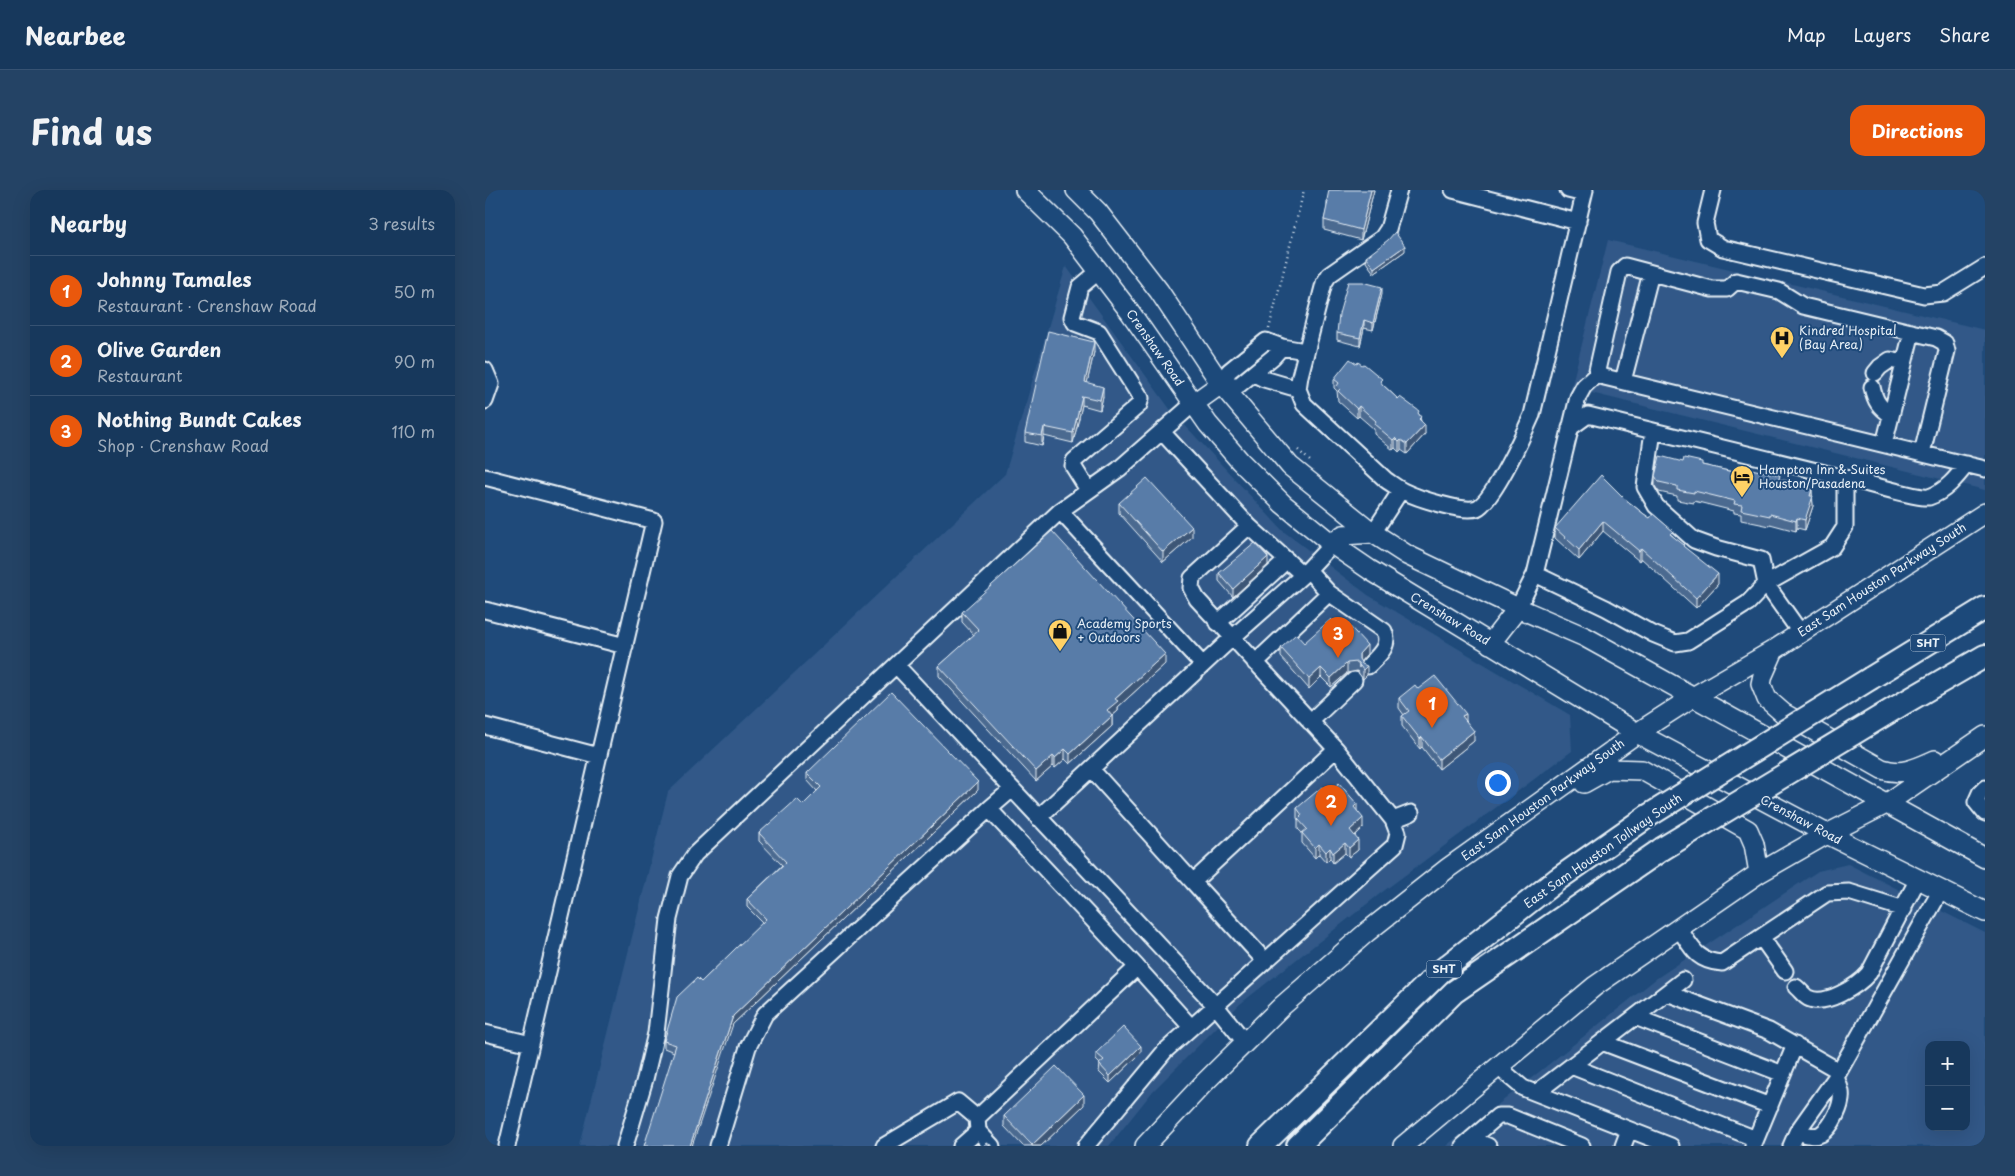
<!DOCTYPE html>
<html lang="en">
<head>
<meta charset="utf-8">
<style>
  :root { --surface:#17385c; --page:#244365; --text:#f1f3f6; --muted:#9eacbb; --line:#365272; --accent:#ea580c }
  body { margin:0; font-family:"Playpen Sans",sans-serif; background:var(--page); color:var(--text) }
  .controls { position:absolute; right:15px; bottom:15px; display:grid; overflow:hidden; border-radius:10px; box-shadow:0 5px 20px #0002 }
  .controls button { width:45px; height:45px; display:grid; place-items:center; padding:0; border:0; border-bottom:1px solid var(--line); background:var(--surface); color:var(--text); font:25px sans-serif }
  .you { position:absolute; left:1012px; top:592px; width:18px; height:18px; margin:-12px; border:4px solid #fff; border-radius:50%; background:#1a73e8; box-shadow:0 0 0 8px #1a73e833 }
  .badge { display:grid; place-items:center; width:32px; height:32px; border-radius:50%; background:var(--accent); color:#fff; font-size:16px; font-weight:700 }
  .pin { position:absolute; translate:-50% -41px; filter:drop-shadow(0 1px 2px #0008) }
  .pin::after { content:''; position:absolute; top:26px; width:18px; height:15px; background:inherit; clip-path:polygon(0 0,100% 0,50% 100%) }
  .list { margin:0; padding:0; list-style:none }
  h2 { display:flex; justify-content:space-between; align-items:center; height:65px; margin:0; padding:0 20px; font-size:21px }
  h2 small { font-size:16px; font-weight:400; color:var(--muted) }
  .list li { display:grid; grid-template-columns:32px 1fr auto; gap:15px; align-items:center; box-sizing:border-box; height:70px; padding:0 20px; border-top:1px solid var(--line) }
  .list b { display:block; font-size:19px; white-space:nowrap }
  .list p { margin:0; font-size:16px; white-space:nowrap; color:var(--muted) }
  .list em { font-size:16px; font-style:normal; color:var(--muted) }
  .map { position:relative; flex:none; width:1500px; height:956px; overflow:hidden; border-radius:15px }
  header { display:flex; align-items:center; gap:30px; box-sizing:border-box; height:70px; padding:0 25px; background:var(--surface); border-bottom:1px solid var(--line) }
  header strong { font-size:24px }
  nav { display:flex; gap:28px; margin-inline-start:auto; font-size:18px }
  .intro { display:flex; align-items:center; justify-content:space-between; box-sizing:border-box; height:120px; padding:0 30px }
  h1 { margin:0; font-size:35px }
  .button { padding:12px 22px; border-radius:15px; background:var(--accent); color:#fff; font-size:18px; font-weight:700 }
  main { display:flex; gap:30px; padding:0 30px }
  aside { flex:1; background:var(--surface); border-radius:15px; box-shadow:0 5px 20px #0002 }
  .map>svg:first-child { display:block }
  .built { fill:#305988; fill-rule:evenodd }
  .lines { fill:none; stroke-linecap:round; stroke-linejoin:round }
  .minor-casing { stroke:#e8f1f8; stroke-width:19 }
  .major-casing { stroke:#e8f1f8; stroke-width:22 }
  .highway-casing { stroke:#e8f1f8; stroke-width:26 }
  .path { stroke:#e8f1f8; stroke-width:2.5; stroke-dasharray:1 4; stroke-linecap:butt }
  .minor { stroke:#1f4a7a; stroke-width:15 }
  .major { stroke:#1f4a7a; stroke-width:19 }
  .highway { stroke:#1f4a7a; stroke-width:22 }
  .highway-bridge-casing { stroke:#e8f1f8; stroke-width:26; stroke-linecap:butt }
  .highway-bridge { stroke:#1f4a7a; stroke-width:22 }
  .wall { fill:#4c6a90; stroke:#e8f1f8 }
  .shaded-wall { fill:#3e5676; stroke:#e8f1f8 }
  .building { fill:#587ba8; stroke:#e8f1f8 }
  .labels { text-anchor:middle; stroke-width:4; stroke-linejoin:round; paint-order:stroke }
  .shield { fill:#1f4a7a; stroke:#acbfd2; stroke-width:1 }
  .shield-label { font-size:11px; font-weight:bold; fill:#e8f1f8 }
  .poi-label { font-size:12px; fill:#e8f1f8; stroke:#1f4a7a; text-anchor:start }
  .street-label { font-size:12px; fill:#e8f1f8; stroke:#1f4a7a }
</style>
</head>
<body>
<header>
<strong>Nearbee</strong>
<nav><a>Map</a><a>Layers</a><a>Share</a></nav>
</header>
<div class="intro"><h1>Find us</h1><a class="button">Directions</a></div>
<main>
<aside>
<h2>Nearby<small>3 results</small></h2>
<ul class="list">
<li><span class="badge">1</span><div><b>Johnny Tamales</b><p>Restaurant · Crenshaw Road</p></div><em>50 m</em></li>
<li><span class="badge">2</span><div><b>Olive Garden</b><p>Restaurant</p></div><em>90 m</em></li>
<li><span class="badge">3</span><div><b>Nothing Bundt Cakes</b><p>Shop · Crenshaw Road</p></div><em>110 m</em></li>
</ul>
</aside>
<div class="map">
<svg width="1500" height="956" viewBox="0 0 1500 956">
  <rect width="100%" height="100%" fill="#1f4a7a"/>
  <filter id="ink" filterUnits="userSpaceOnUse"><feTurbulence type="fractalNoise" baseFrequency=".02" numOctaves="2"/><feDisplacementMap in="SourceGraphic" scale="10" xChannelSelector="R" yChannelSelector="G"/><feConvolveMatrix kernelMatrix="1 2 1 2 8 2 1 2 1" color-interpolation-filters="sRGB"/></filter>
  <g filter="url(#ink)">
    <!-- built -->
    <path class="built" d="M1123,50l377,90v160l-414,-102z
      M581,76l104,143 113,122 85,64 202,120 2,36 -191,142 -141,111 -87,87 -44,55h-529l88,-354 337,-318z
      M1363,674l137,69v213h-539l211,-168 161,-107zM1444,855h37v82h-37z"/>
    <g class="lines">
      <!-- minor casing -->
      <g class="minor-casing">
        <path id="minor" d="M914,0l-11,39 -6,9 -53,37 -5,8 -24,93 -2,13 6,15 82,76c6,4 11,8 17,11 14,7 60,22 74,17 16,-7 47,-75 55,-93l53,-225
          M968,0l125,32
          M1083,0l16,4
          M1228,0l-8,33 3,16 15,9 201,47 19,-2 42,-26
          M797,157l-9,10 -34,28 -18,-1 8,-13 37,-30 16,6 23,4
          M0,180l6,14 -6,17
          M1390,183l5,-6 10,-7 14,3
          M769,184l10,5 34,10
          M1111,185l23,-103 6,-6 87,23h15l9,-8 43,10 24,15 133,32 9,5 2,8 -25,102
          M1138,191l28,-108
          M1387,197c3,14 7,20 19,28
          M1085,238l18,-13 257,63
          M678,243l86,93 54,49
          M1399,254l28,-112
          M0,287l169,44 -147,625
          M603,300l-15,-24 1,-5 65,-56 2,-7 -42,-66 -24,-9 -3,-6 8,-30 19,-16
          M575,321l143,154
          M888,343l28,-43
          M823,380l21,23 55,38c7,15 -6,25 -16,35
          M1050,384l71,34 47,26 22,9 13,-2 60,-38 18,-19 -5,-24 -45,-12 -22,-8 -38,-34 -11,-19 8,-56
          M1033,418l17,-34 43,-177 6,-11 12,-11 389,94
          M0,420l140,36
          M733,433l69,-63
          M1315,442l-34,-48 66,-37 13,-20v-49c15,3 73,21 84,19 16,-5 28,-20 38,-33
          M770,473l74,-70
          M411,475l319,340 30,37
          M825,532l44,-42
          M0,536l114,30
          M606,579l102,113 143,-133
          M1500,598l-5,5 -4,9 9,11
          M553,628l194,-180 71,-63 29,-31
          M908,630l18,-7
          M708,692l72,79
          M1194,738c13,20 17,33 43,35l105,-70 22,-1 55,17
          M1276,747l24,34
          M652,777l54,60
          M1311,797c4,3 8,9 12,11 17,9 50,-12 61,-25l49,-94
          M1182,803l102,38 70,40
          M1150,827l148,57
          M0,843l46,11
          M1117,852l168,64
          M1086,876l185,73
          M1013,877l25,21 148,58
          M1051,903l147,-113
          M493,941l-1,-13 160,-151 -148,-158 22,-19
          M1312,942c7,2 17,6 24,2 11,-7 22,-29 20,-42 -1,-5 -3,-10 -5,-15
          M986,949l17,7
          M140,956l20,-67 11,-46 13,-114 11,-43 15,-22 365,-343 59,-42 74,-65
          M233,956l30,-99 17,-33 224,-205
          M399,956l74,-44 19,16
          M476,956l17,-15 14,15
          M601,956l79,-95 230,-206 3,-12 -5,-13 -57,-71 -139,-150 -6,-11 1,-10 57,-52
          M978,956l35,-30h10l74,30
          M1138,956l6,-16
          M1268,956l42,-101
          M1306,956l6,-14 39,-55 105,-187"/>
      </g>
      <!-- major casing -->
      <g class="major-casing">
        <path id="major" d="M540,0l47,46 58,76 78,112 32,37 43,43 49,40 38,26 267,163 190,101 158,78
          M591,0l22,22 61,79 62,93 69,82 83,67 34,22 111,53 67,29 400,221
          M708,214l28,-20
          M847,354l11,-9 30,-2
          M1005,454l28,-36
          M1289,460l-11,25 -2,9 6,15 16,14 99,56c20,7 35,-1 53,-9
          M1099,593l25,-14 33,1 106,60 6,14 5,29
          M660,956l58,-62 78,-77 86,-75 81,-64 189,-135 56,-36 81,-47 211,-137
          M918,956l192,-160 164,-113 68,-39 59,-30 99,-68"/>
      </g>
      <!-- highway casing -->
      <g class="highway-casing">
        <path id="highway" d="M1386,488l114,-70
          M1412,517l88,-51
          M776,956l179,-174 118,-93 90,-63
          M813,956l156,-154 208,-143"/>
      </g>
      <!-- path -->
      <path class="path" d="M784,139l35,-139
        M813,260l12,11"/>
      <!-- minor -->
      <use href="#minor" class="minor"/>
      <!-- major -->
      <use href="#major" class="major"/>
      <!-- highway -->
      <use href="#highway" class="highway"/>
      <!-- highway-bridge casing -->
      <g class="highway-bridge-casing">
        <path id="highway-bridge" d="M1163,626l223,-138
          M1177,659l235,-142"/>
      </g>
      <!-- highway-bridge -->
      <use href="#highway-bridge" class="highway-bridge"/>
    </g>
    <!-- wall -->
    <path class="wall" d="M889,0l-13,50 -37,-10v-10l3,-12v-8z
      M920,61l-31,22 -8,-11v-5z
      M897,104l-9,36 -9,-2 -4,18 -23,-6v-7z
      M609,162l-7,31 16,13 -3,14 -18,-5 -9,38 -29,-7 -2,10 -17,-4v-9z
      M849,189l48,5 16,15 21,15 6,20 -18,20 -6,-4 -2,2 -4,-4 -2,2 -19,-16v-5l-15,-13 -2,2 -19,-17 -1,-10 -3,-3z
      M1198,272l19,3 40,9 37,5 19,7 14,10 1,10 -8,24 -8,-2 -1,3 -26,-7v2l-29,-6v-6l-7,-1v-2l-40,-10v2l-17,-3v-4l-18,-4 -4,-6v-10z
      M1140,309l19,15 29,22 11,11 34,37 -22,24 -55,-50 -2,3 -36,-30 -24,29 -24,-22v-10z
      M634,313l73,34 -29,25 -44,-49z
      M783,375l-35,32 -14,-16v-8z
      M477,422l203,52 -47,43v4l-6,5v10l-42,38 -5,-5 -10,9 -2,-2 -17,15 -97,-105v-10l35,-31 -12,-13z
      M853,436l29,28 -7,7 7,14 -4,4 -6,-8 -10,2 -16,14 -10,-10 -12,12 -28,-32v-9l23,-5z
      M933,499l48,32 8,20 -35,28 -17,-22 -2,2 -18,-23v-10l2,-1 -5,-7v-10z
      M322,583l171,17 -245,234 -59,28 -10,-4v-7l37,-59 62,-59 -16,-16v-8l35,-34 -23,-24v-8l44,-28 14,-14 -10,-11z
      M843,603l29,18 6,17 -8,8 3,14 -9,7 -4,-4 -12,10 -3,-5 -4,4 -7,-8 -4,4 -13,-15v-10l-4,-4v-9l-1,-2v-10z
      M611,863h45l-31,30 -11,-11 1,-8 -4,-4z
      M599,915l-43,41h-18l-19,-20v-10z"/>
    <!-- shaded-wall -->
    <path class="shaded-wall" d="M886,0h3l-13,50v-10z
      M920,56v5l-31,22v-5z
      M897,97v7l-9,36v-7z
      M879,130v8l-4,18v-8z
      M609,152v10l-9,40v-10z
      M618,197v9l-3,14v-10z
      M597,206v9l-9,38v-10z
      M874,216v10l-2,2v-9z
      M940,235v9l-18,20v-10z
      M559,237v9l-2,10v-10z
      M910,248v10l-2,2v-10z
      M916,250v10l-2,2v-10z
      M1327,299l1,17 -8,24v-10z
      M1312,328v10l-1,3v-10z
      M1118,331v10l-24,29v-10z
      M707,337v10l-29,25v-10z
      M1156,358v10l-2,3v-10z
      M783,367v8l-35,32v-8z
      M1233,384v10l-22,24v-10z
      M882,455v9l-8,9v5v-14z
      M680,464v10l-47,43v4l-11,9v-10l8,-11z
      M862,473v10l-16,14v-9z
      M882,476v9l-4,4v-9z
      M836,478v9l-12,12v-10z
      M981,524v10l-4,-8z
      M627,526v10l-42,38v-10z
      M989,541v10l-35,28v-10z
      M937,547v10l-2,2v-10z
      M580,559v10l-10,9v-10z
      M568,566v10l-17,15v-10z
      M493,592v8l-245,234 -41,122h-2l43,-130z
      M872,614v10l-3,-7z
      M878,628v10l-13,12v-10z
      M873,650v10l-9,7v-9z
      M860,653v10l-12,10v-10z
      M834,654v10l-4,4v-10z
      M845,658v10l-4,4v-10z
      M656,856v7l-31,30v-7z
      M599,905v10l-43,41h-9v-1z"/>
    <!-- building -->
    <path class="building" d="M844,0h42l-10,40 -37,-10 4,-19 -1,-1z
      M910,42l10,14 -31,22 -8,-11 22,-17z
      M863,92h15l19,5 -9,36 -9,-3 -4,18 -23,-5 2,-19z
      M563,141l46,11 -9,40 18,5 -3,13 -18,-4 -9,37 -29,-6 -2,9 -17,-3z
      M865,169l7,5 1,-2 4,3 2,-1 18,15 -2,2 3,4 15,14 2,-2 19,14 -1,2 3,4 -2,2 6,6 -18,19 -6,-4 -2,2 -4,-4 -2,2 -19,-16 2,-3 -17,-15 -2,3 -19,-18 2,-2 -3,-3 2,-3 -5,-4z
      M1175,266l23,6 1,-4 18,4v3l40,9v-3l8,2 1,-4 29,6 -1,4 19,4v3l14,3 -2,7h3l-8,24 -8,-2 -1,3 -26,-7v2l-29,-6 1,-5 -8,-1 1,-3 -41,-10v2l-17,-3v-4l-18,-4 -4,-6z
      M1116,285l24,24 19,15 6,4 3,-4 20,17 -3,3 14,11 -1,1 35,28 -22,24 -55,-50 -2,3 -36,-30 -24,29 -24,-22z
      M662,288l45,49 -29,25 -44,-49z
      M567,341l113,123 -50,45 3,2 -11,9 5,6 -42,38 -5,-5 -10,9 -2,-2 -17,15 -97,-105 40,-36 -17,-18z
      M770,353l13,14 -35,32 -14,-16z
      M846,429l7,7 6,-6 23,25 -8,9v5l3,5 5,2 -4,4 -6,-8 -10,1 -16,15 -10,-10 -12,11 -28,-31 15,-14 8,9z
      M950,486l31,38 -4,2 12,15 -35,28 -17,-22 -2,2 -18,-23 7,-5 -10,-13 16,-13 3,4z
      M406,502l87,90 -245,234 -43,130h-46l32,-101 -12,-4 13,-44 20,-19 4,4 65,-63 -19,-20 39,-37 -27,-29 38,-34 6,6 18,-18 -14,-14z
      M854,593l18,21 -3,3 9,11 -13,12 8,10 -9,8 -4,-5 -12,10 -3,-5 -4,4 -7,-8 -4,4 -13,-15 5,-4 -9,-10 4,-4 -5,-7 25,-21 6,6z
      M638,837l18,19 -31,30 -11,-12 5,-4 -8,-7z
      M571,876l28,29 -52,50 -28,-29z
      M501,953l5,2v1h-7z"/>
  </g>
  <!-- icons -->
  <defs>
    <g id="hospital-pin" transform="scale(1.25)"><path d="M0 17L-7.5 6A9.5 9.5 0 1 1 7.5 6Z" fill="#ffd166" stroke="#1f4a7a"/><path d="M-5-5h3v3.5h4V-5h3V5h-3V1.5h-4V5h-3Z" fill="#111"/></g>
    <g id="hotel-pin" transform="scale(1.25)"><path d="M0 17L-7.5 6A9.5 9.5 0 1 1 7.5 6Z" fill="#ffd166" stroke="#1f4a7a"/><path d="M-6-4.5h1.5V1H6V5H4.5V3h-9V5H-6ZM-4 0a1.8 1.8 0 1 1 3.6 0ZM.5 0V-2.5h3Q6-2.5 6 0Z" fill="#111"/></g>
    <g id="shop-pin" transform="scale(1.25)"><path d="M0 17L-7.5 6A9.5 9.5 0 1 1 7.5 6Z" fill="#ffd166" stroke="#1f4a7a"/><path d="M-5-2.5h2.3a2.7 3.5 0 0 1 5.4 0H5L5.5 6h-11ZM-1.5-2.5h3a1.5 2.3 0 0 0-3 0Z" fill="#111"/></g>
  </defs>
  <g fill-rule="evenodd">
    <use href="#hospital-pin" x="1297" y="148"/>
    <use href="#hotel-pin" x="1257" y="287"/>
    <use href="#shop-pin" x="575" y="441"/>
  </g>
  <g class="labels">
    <!-- shield labels -->
    <g class="shield">
      <rect x="1425.5" y="444.5" width="35" height="17" rx="4"/>
      <rect x="941.5" y="770.5" width="35" height="17" rx="4"/>
    </g>
    <g class="shield-label">
      <text x="1443" y="457">SHT</text>
      <text x="959" y="783">SHT</text>
    </g>
    <!-- poi labels -->
    <g class="poi-label">
      <text x="1314" y="145">Kindred Hospital<tspan x="1314" dy="14">(Bay Area)</tspan></text>
      <text x="1274" y="284">Hampton Inn &amp; Suites<tspan x="1274" dy="14">Houston/Pasadena</tspan></text>
      <text x="592" y="438">Academy Sports<tspan x="592" dy="14">+ Outdoors</tspan></text>
    </g>
    <!-- street labels -->
    <g class="street-label">
      <text transform="translate(670 158) rotate(55)" y="4">Crenshaw Road</text>
      <text transform="translate(1397 390) rotate(-33)" y="4">East Sam Houston Parkway South</text>
      <text transform="translate(965 429) rotate(31)" y="4">Crenshaw Road</text>
      <text transform="translate(1058 610) rotate(-36)" y="4">East Sam Houston Parkway South</text>
      <text transform="translate(1316 630) rotate(28)" y="4">Crenshaw Road</text>
      <text transform="translate(1118 661) rotate(-35)" y="4">East Sam Houston Tollway South</text>
    </g>
  </g>
</svg>
<div class="controls">
<button>+</button>
<button>−</button>
</div>
<div class="you"></div>
<div class="pin badge" style="left:947px;top:538px">1</div>
<div class="pin badge" style="left:846px;top:636px">2</div>
<div class="pin badge" style="left:853px;top:468px">3</div>
</div>
</main>
</body>
</html>
